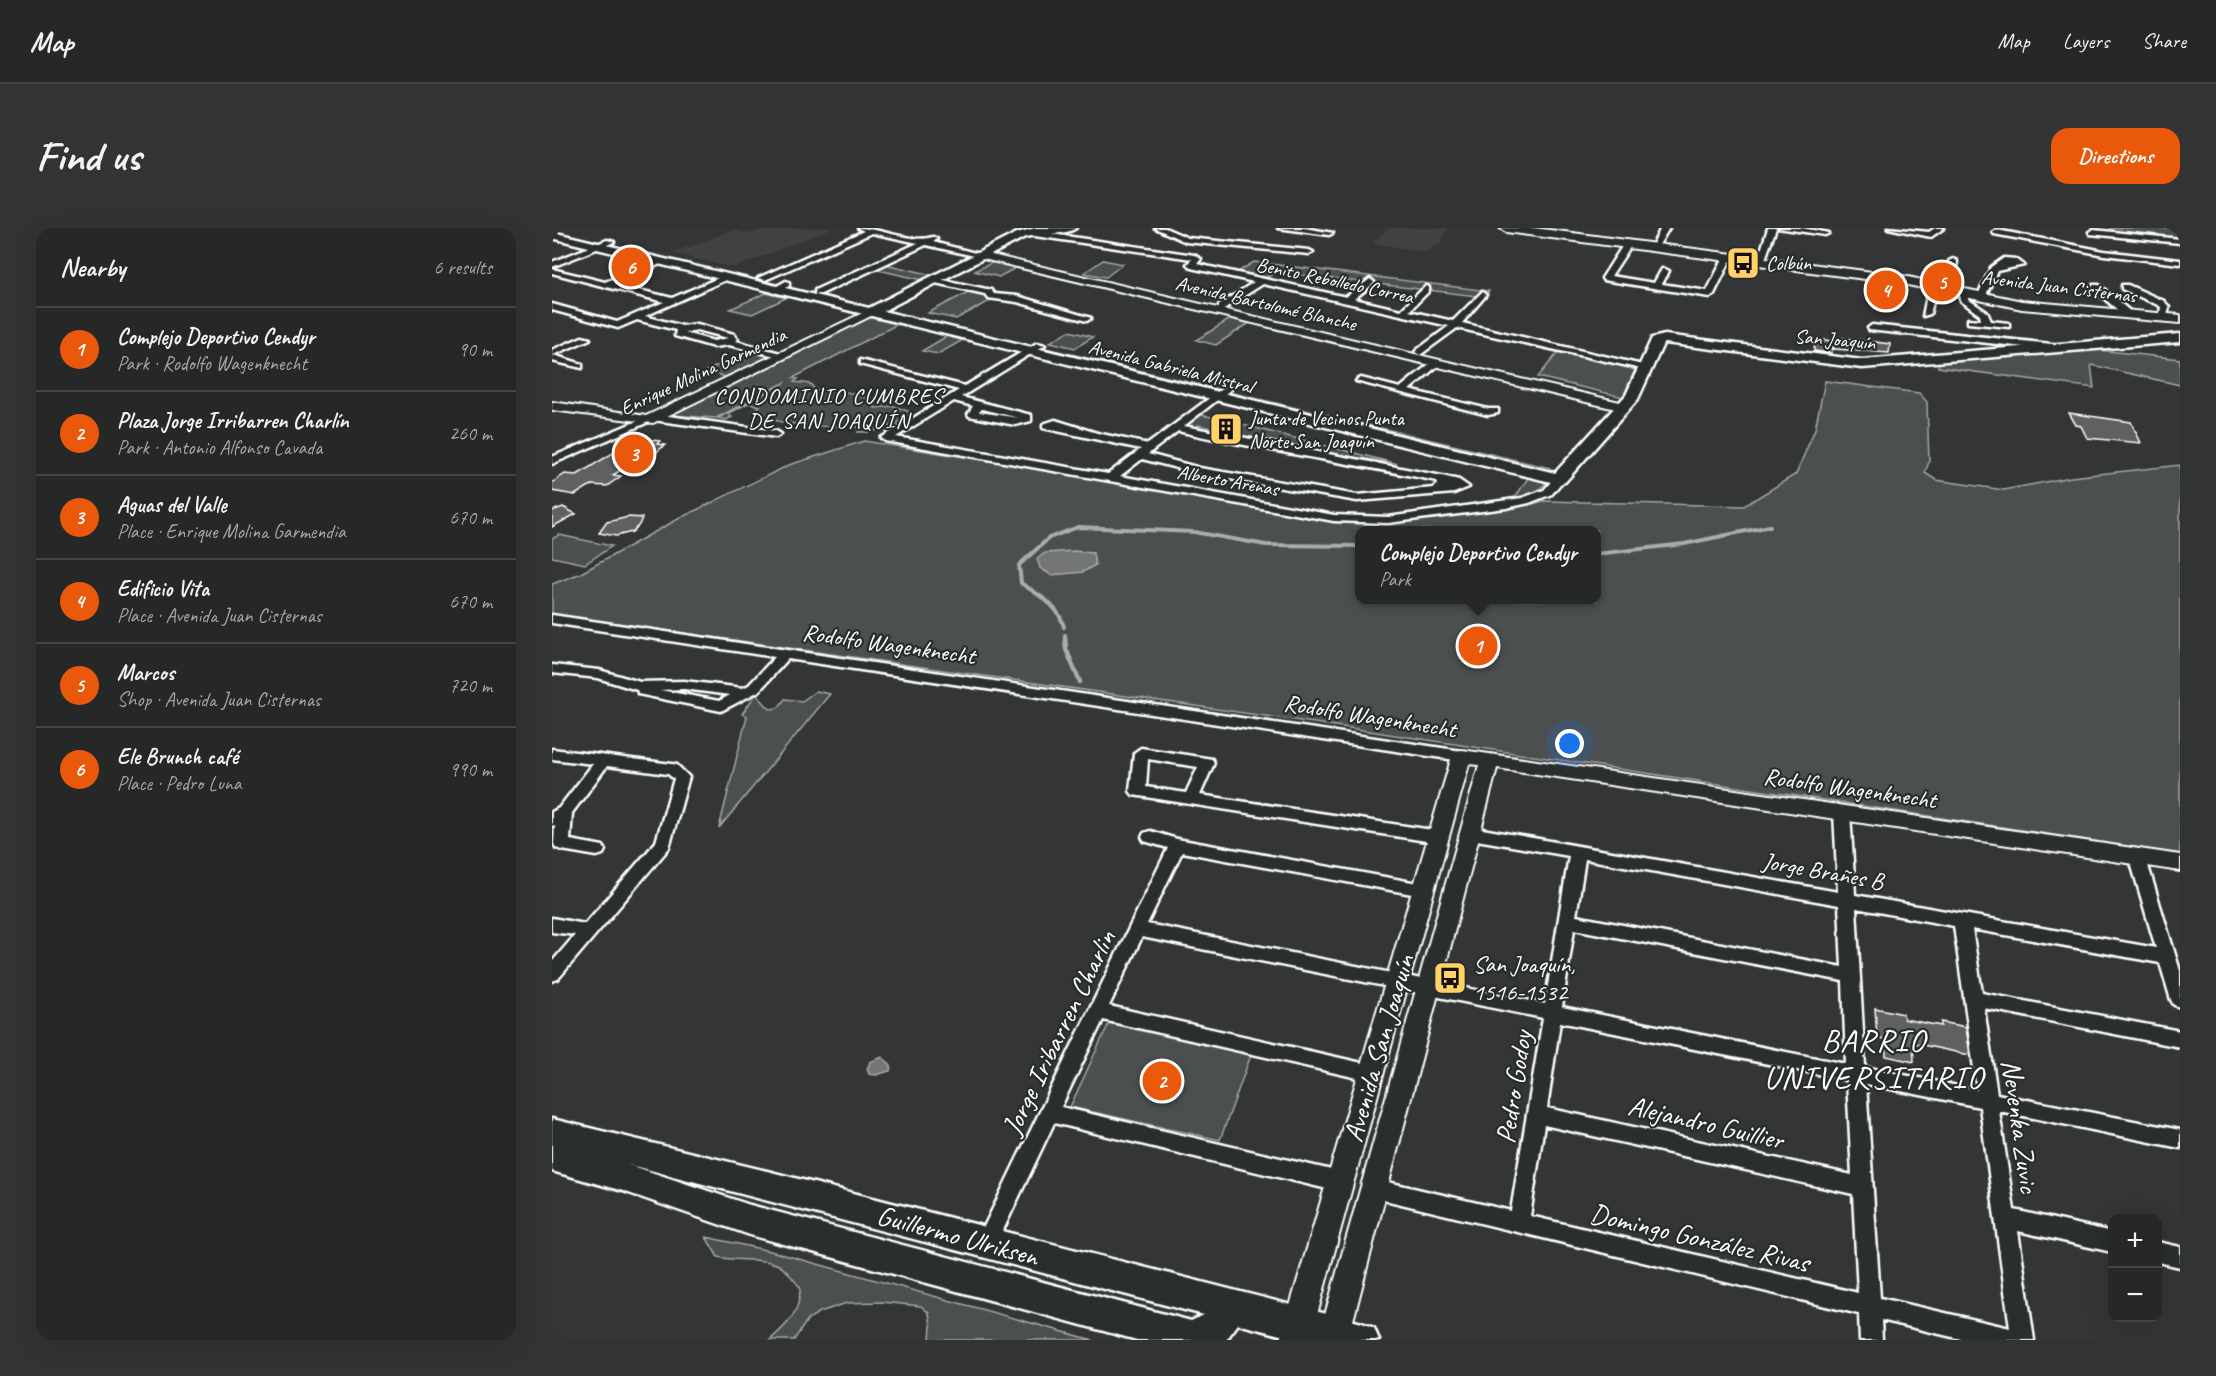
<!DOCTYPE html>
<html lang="en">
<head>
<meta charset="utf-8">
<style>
  :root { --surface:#262828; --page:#323434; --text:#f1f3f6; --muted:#a4a6a8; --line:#424445; --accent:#ea580c }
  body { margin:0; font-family:Caveat,sans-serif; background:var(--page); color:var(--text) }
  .controls { position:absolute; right:18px; bottom:18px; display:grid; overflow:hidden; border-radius:12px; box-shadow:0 6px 24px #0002 }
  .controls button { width:54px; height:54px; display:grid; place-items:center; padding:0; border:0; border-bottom:2px solid var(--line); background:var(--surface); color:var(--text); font:30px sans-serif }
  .you { position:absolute; left:1018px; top:516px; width:21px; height:21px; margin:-15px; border:4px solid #fff; border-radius:50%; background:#1a73e8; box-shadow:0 0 0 9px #1a73e833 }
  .badge { display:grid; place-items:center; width:39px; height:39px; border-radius:50%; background:var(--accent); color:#fff; font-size:20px; font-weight:700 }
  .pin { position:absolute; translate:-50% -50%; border:3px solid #fff; box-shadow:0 2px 6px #0006 }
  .popup { position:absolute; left:803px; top:298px; width:246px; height:78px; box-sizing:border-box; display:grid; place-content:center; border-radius:12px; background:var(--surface); filter:drop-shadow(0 2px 4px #0005); font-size:20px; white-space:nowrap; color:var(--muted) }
  .popup b { font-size:22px; color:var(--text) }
  .popup::after { content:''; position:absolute; left:50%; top:100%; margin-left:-12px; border:12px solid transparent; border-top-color:var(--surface) }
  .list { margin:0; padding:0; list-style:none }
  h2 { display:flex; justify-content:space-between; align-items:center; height:78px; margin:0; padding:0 24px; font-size:26px }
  h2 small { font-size:20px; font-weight:400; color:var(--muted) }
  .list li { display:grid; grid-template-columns:39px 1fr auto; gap:18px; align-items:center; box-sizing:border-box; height:84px; padding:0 24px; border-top:2px solid var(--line) }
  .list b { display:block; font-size:22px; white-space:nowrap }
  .list p { margin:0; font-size:20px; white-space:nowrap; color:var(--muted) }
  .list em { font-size:20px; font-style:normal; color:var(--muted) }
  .map { position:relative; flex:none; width:1628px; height:1112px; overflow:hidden; border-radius:18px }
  header { display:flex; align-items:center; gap:36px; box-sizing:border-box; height:84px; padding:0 30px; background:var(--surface); border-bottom:2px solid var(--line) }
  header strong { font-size:28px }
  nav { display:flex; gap:33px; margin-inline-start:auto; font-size:21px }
  .intro { display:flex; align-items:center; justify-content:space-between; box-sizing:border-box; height:144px; padding:0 36px }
  h1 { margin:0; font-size:42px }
  .button { padding:15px 27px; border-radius:18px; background:var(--accent); color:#fff; font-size:21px; font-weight:700 }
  main { display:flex; gap:36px; padding:0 36px }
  aside { flex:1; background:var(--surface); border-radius:18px; box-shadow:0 6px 24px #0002 }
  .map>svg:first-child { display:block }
  .built { fill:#404243 }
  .green { fill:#4c4f50; stroke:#a6a7a8; stroke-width:1.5; fill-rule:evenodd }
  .water { fill:#737576; stroke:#abacad; stroke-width:1.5 }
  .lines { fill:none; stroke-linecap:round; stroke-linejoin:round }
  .stream-far1 { stroke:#abacad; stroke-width:4 }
  .stream { stroke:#abacad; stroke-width:4.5 }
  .building { fill:#5f6162; stroke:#fff; stroke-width:1.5 }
  .minor-casing { stroke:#fff; stroke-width:5 }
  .tertiary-casing { stroke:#fff; stroke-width:4 }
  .secondary-casing { stroke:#fff; stroke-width:5 }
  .primary-casing { stroke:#fff; stroke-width:4 }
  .minor { fill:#2a2d2e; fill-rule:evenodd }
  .tertiary { fill:#2a2d2e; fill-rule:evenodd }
  .secondary { fill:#2a2d2e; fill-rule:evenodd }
  .primary { fill:#2a2d2e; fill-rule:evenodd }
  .labels { text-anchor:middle; stroke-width:4.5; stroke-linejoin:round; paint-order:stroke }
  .far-poi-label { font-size:20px; fill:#fff; stroke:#2a2d2e; text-anchor:start }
  .far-street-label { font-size:20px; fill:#fff; stroke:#2a2d2e }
  .far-neighbourhood-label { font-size:22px; letter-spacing:1.5px; fill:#fff; stroke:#2a2d2e }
  .street-label { font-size:24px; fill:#fff; stroke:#2a2d2e }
  .poi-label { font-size:24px; fill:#fff; stroke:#2a2d2e; text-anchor:start }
  .near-street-label { font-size:28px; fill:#fff; stroke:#2a2d2e }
  .near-neighbourhood-label { font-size:32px; letter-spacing:1.5px; fill:#fff; stroke:#2a2d2e }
</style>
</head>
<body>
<header>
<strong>Map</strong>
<nav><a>Map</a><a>Layers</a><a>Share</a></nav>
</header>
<div class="intro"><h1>Find us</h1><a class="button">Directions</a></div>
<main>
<aside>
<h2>Nearby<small>6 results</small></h2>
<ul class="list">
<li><span class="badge">1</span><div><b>Complejo Deportivo Cendyr</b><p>Park · Rodolfo Wagenknecht</p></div><em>90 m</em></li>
<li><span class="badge">2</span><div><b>Plaza Jorge Irribarren Charlín</b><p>Park · Antonio Alfonso Cavada</p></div><em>260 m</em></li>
<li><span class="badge">3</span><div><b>Aguas del Valle</b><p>Place · Enrique Molina Garmendia</p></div><em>670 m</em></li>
<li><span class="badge">4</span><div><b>Edificio Vita</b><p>Place · Avenida Juan Cisternas</p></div><em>670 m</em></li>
<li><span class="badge">5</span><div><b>Marcos</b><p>Shop · Avenida Juan Cisternas</p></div><em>720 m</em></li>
<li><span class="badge">6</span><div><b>Ele Brunch café</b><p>Place · Pedro Luna</p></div><em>990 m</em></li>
</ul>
</aside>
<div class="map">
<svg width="1628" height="1112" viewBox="0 0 1628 1112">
  <rect width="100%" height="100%" fill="#333536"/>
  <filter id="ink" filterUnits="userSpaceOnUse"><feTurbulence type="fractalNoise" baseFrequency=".0167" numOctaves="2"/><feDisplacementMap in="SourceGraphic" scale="12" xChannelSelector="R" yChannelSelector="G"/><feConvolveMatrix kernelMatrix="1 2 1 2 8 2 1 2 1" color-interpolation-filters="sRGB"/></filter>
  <g filter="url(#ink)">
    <!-- built -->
    <path class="built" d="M216,0h64l-98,40 -62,-15 61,-23 16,4z
      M837,0h59l-8,16 -15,8 -53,-9z"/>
    <!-- green -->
    <path class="green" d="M1558,0h66l3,11 -66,-7 -4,-2z
      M551,32l20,4 -17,13 -22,-4z
      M442,34l23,5 -18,10 -25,-6z
      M702,34l235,29 -4,6 -208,-25 -14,7 -27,-6z
      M333,36l52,12 -10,5 -53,-12z
      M418,63l15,3 1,4 8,1 -38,20 -28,-6z
      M214,65l20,5 -34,16 -22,-5z
      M315,88l31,8 -105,54 5,1 -4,3 17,2 4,6c20,-3 40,3 59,11l1,7 19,-2 16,6v3c-18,11 -30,18 -52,17l2,-2 -3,-4c-29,1 -59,1 -87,-7 -6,-2 -11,-6 -17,-8l7,-5 -12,-3 -20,11 4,3 -6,3 -8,-2 68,-36 -70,36 -48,-3z
      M680,90l19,4 -35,23 -20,-5z
      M517,103l24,6 -18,11 -25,-6z
      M395,108l16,4 -25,14 -16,-3z
      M489,119l177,42 -4,3 -178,-42z
      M1537,121l91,10v26l-89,-20 3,23 -156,-21 1,-5z
      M1008,122l76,17 -13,30 -85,-20z
      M195,123l24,6 -42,21 -23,-7z
      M1273,153l94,12 8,9 2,60 -4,11 11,7 68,10 67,-13 109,-12v389l-831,-126 -797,-114v-30l3,-1 26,-10 97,-54 111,-54 75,-24 157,25 313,55 64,2 135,-19 10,-3 201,5 52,-32 19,-45zM808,302h236v70h-236z
      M677,164l321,76 2,3 -6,2 -322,-78z
      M647,186l199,50 -174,-28 4,-4 -30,-7 -3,3 -8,-3z
      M978,247l18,6 -14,13 -20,5z
      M7,307l53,11 -27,18 -33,-7v-18z
      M264,463l14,3 -111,134 28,-112 -5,-2 14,-20 14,15 8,-1 7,-9 17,2z
      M558,793l141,34 -31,85 -150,-33z
      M154,1009l64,14 323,89h-163l1,-15 -2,-12 -8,-7 -40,-4 -34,1 -27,9 -12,7 -14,21h-24c17,-15 31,-28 30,-53 -6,-6 -12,-16 -20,-21 -15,-9 -44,-4 -62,-9z"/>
    <!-- water -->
    <path class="water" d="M522,323l19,2 2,12 -12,7 -32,3 -11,-7 -3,-9 8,-6z
      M330,829l9,8 -1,6 -14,4 -7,-1 -2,-5 3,-7z"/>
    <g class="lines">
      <!-- stream-far1 -->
      <path class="stream-far1" d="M1044,326l88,-10 86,-18
        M512,399c-5,-22 -26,-32 -43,-44l-2,-18 30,-27 29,-11 116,5 72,13 94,1
        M513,407v4"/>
      <!-- stream -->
      <path class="stream" d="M513,409l1,12 14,33"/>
    </g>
    <!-- building -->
    <path class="building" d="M1324,55l15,2 -2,11 -15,-2z
      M1283,109l55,7 -1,9 -55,-4z
      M1263,111l19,2 -2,12 -18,-2z
      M1517,185l62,9 10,21 -54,-5 -6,-12 -5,-1z
      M94,211l14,2 -3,3 8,1 -16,13 -8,-1 -28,18 8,1 -14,10 -16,-1 -16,10 -23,-4v-8l13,-9 12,1 49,-30 9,2z
      M11,279l13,7 -24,13v-16z
      M77,289l13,1 -3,7 -7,7 -16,4 -17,-3 8,-11z
      M1323,780l28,6 1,5 37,7v-4l25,5 4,28 -57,-12 1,19 -28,-6 -1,-17 -8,-1z"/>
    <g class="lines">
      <!-- minor casing -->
      <g class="minor-casing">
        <path id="minor" d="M306,0c24,0 53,16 75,9l4,2 -4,3 54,14 -4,2 -57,-13 -105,49h-6v-4l103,-47 -46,-10 -107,47 -7,-2 106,-47z
          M603,0h10l23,10 121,12 4,2 -4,2 -123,-12z
          M726,0h26l29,5 -4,2z
          M1109,0h8l-13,22h-6z
          M1216,0h8l-12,34 -7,2z
          M1226,0h24l27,5 -4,2z
          M1336,0l41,4 6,-4h9l-13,9z
          M1624,0h4v3h-3z
          M1445,2l107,21 76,9v4l-76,-9 -110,-21 -1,-2z
          M1541,2l87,9v4l-90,-9 -1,-2z
          M479,3l163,24 7,4 -4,5 149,33 24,-18 4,3 -1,2 -19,15 47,11 25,-24 3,1v4l-20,20 44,10 29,-29 4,3 -24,28 189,44 -5,3 -189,-42 -37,27 -5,-3 2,-2 32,-24 -186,-42 -41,26 -3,-1v-4l35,-23 -63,-14 -4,-4 5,-5 -164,-24 -1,-2z
          M55,12l7,2 -62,25v-5z
          M1073,14l7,2 -21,32 43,7 8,-14h3l4,2 -7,13 45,7 18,-36 7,2 -18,37 -4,3 -107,-17 -1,-2z
          M1452,30l12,1 8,6 -27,6 -12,26 -7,2 -1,-2 14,-30z
          M1401,31l4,2 -3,28 -4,3 -4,-3 3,-28z
          M106,32l7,2 -51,22 58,14 51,-22 7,2 -85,38 37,10 15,-2 37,10 4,5 -2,2 48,13v4l-55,-13 -15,2 -39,-11 1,-6 -39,-10 -19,8 -66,-18v-6l65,18 47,-20 -112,-29v-4l53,13zM145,102l31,8 -14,3 -30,-8z
          M382,50l57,12 3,4 23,2 74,22 -4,3 -70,-19 -29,-4 -3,-4 -54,-12v-4z
          M234,53l3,1v4l-15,7 -4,-3z
          M1381,55l4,3 -7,28 -7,2 6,-30z
          M1541,57h6l33,28v4h-6l-33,-28z
          M1570,57h6l36,16 5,6 -3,13 -7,-2 2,-11 -3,-2 -36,-16z
          M1412,62l4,3 1,7 18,12 4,9 18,2v4l-41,-4v-4l13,1 -1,-5 -19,-14 -1,-8z
          M1320,97l189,20 5,3 -5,3 -192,-21 -1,-2z
          M30,109l8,2 -37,16 29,9v4l-30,-7v-11z
          M485,115l8,2 -84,52 70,18v6l-16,4 -46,-9 -1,-2 5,-8 -19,-5 -58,36 212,37 33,-25 -98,-21v-4l12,-4 42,13 51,11 79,-59 5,3 -2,2 -46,36 258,50 17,4 10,7 -15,6 -97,8 -157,-27 -58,-15 -22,17 214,39 54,2 134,-19 22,-8 11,-13 4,-1 5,3 -12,15 -23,9 -23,5 -118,15 -54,-2 -448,-80 -5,-3 78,-48 -99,-26v-4l105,26zM430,181l37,9 -40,-6zM626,203c86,20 173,32 259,50l1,3 -4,4 -77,7 -157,-27 -52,-14z
          M881,133l8,2 -32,27 79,19h10v4l-10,2 -132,-34 5,-3 39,10z
          M102,186l122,17 5,3 -5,3 -123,-17 -101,44v-7z
          M0,387l910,136 7,5 -7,5 -674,-102 -29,32 -38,20 -78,-16 -5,-1 -1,-4 -39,-12 -46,-5v-8l47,5 41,12 44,-1 59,7 6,-3 26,-28 -223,-34zM132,461l46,6 -11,6 -59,-11z
          M589,520l71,11 2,4 -14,32 239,36 6,2 2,4 -2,4 -6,2 -306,-48 -3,-4 4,-38zM596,531l50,8 -12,26 -40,-6z
          M0,521l120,15 5,1 12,12 -20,71 -111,131 -6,2v-19l23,-27 -23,-3v-14l33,6 71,-82 18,-63 -6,-5 -61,-8 -35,47 -2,27 33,6 2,4 -2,4 -6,2 -35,-6 -6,-2 -2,-4 1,-19 -3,1v-14l7,-4 34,-44 -41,-5z
          M1290,579l5,1 3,4 5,83 301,53 -27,-92 2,-4h12l2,4 35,115v36l-6,-2 -3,-5 -11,-37 -188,-34 10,64 198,38v16l-196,-39 13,86 183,36v18l-181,-37 15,99 98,22v20l-94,-21 16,109h-69l-84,-20 1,20h-22l-1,-26 -491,-118 -3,-7 3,-7 7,-3 136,32 32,-193 -401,-81 -33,69 262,59 7,2 2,6 -2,6 -7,2 -268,-61 -42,87 279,65 7,3 3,7 -3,7 -7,3 -286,-69 -60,126 -7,3 -7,-3 -4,-7 4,-7 188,-387 -24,-7 -2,-4 2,-4 6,-2 27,8 246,45 6,2 2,4 -2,4 -6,2 -241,-44 -35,72 398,80 24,-148 -98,-17 -6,-2 -2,-4 2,-4 6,-2 367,65 -4,-80 3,-4zM1033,631l254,46 3,62 -266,-51zM1304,680l98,18 23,164 -112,-23zM1022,701l269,52 3,83 -284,-57zM1008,794l287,58 5,95 -305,-67zM1314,856l114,23 30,221 -130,-30zM992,897l309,69 5,99 -328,-77z
          M1606,1014l22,5v20l-22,-5z"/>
      </g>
      <!-- tertiary casing -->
      <g class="tertiary-casing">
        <path id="tertiary" d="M431,25l641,150 7,4 -7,4 -645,-153 -1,-2z
          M317,82l4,1v4l-220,108 -101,-13v-8l94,14z
          M910,522l718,105v16l-683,-103 -149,572h-30l161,-575 -10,-1 -159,576h-30l172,-584 3,-5z"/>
      </g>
      <!-- secondary casing -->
      <g class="secondary-casing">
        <path id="secondary" d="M483,0h41c-9,7 -38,6 -51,9l-142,74 672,162 71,-78 26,-57 13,-3 197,25 318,-26v8l-318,26 -197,-25 -2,1 -25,55 -73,83 -6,2 -1007,-246v-6l317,76 148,-75z
          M0,891l219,53 591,151 12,5 5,12h-80l-61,-16 -12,16h-89l-387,-105 -127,-44 -71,-20zM75,936l577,151 -13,6 -441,-116z"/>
      </g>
      <!-- primary casing -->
      <g class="primary-casing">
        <path id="primary" d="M948,0h34l369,48 119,25 158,14v8l-158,-14 -119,-25 -397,-52z"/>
      </g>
      <!-- minor -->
      <use href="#minor" class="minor"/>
      <!-- tertiary -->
      <use href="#tertiary" class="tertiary"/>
      <!-- secondary -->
      <use href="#secondary" class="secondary"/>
      <!-- primary -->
      <use href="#primary" class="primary"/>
    </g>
  </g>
  <!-- icons -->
  <defs>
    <g id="bus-square" transform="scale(1.725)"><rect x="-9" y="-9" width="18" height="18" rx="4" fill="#ffd166" stroke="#2a2d2e"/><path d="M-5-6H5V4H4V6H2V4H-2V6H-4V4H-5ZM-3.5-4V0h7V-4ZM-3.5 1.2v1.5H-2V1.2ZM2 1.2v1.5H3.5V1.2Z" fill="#111"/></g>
    <g id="building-square" transform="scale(1.725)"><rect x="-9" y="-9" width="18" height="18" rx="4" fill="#ffd166" stroke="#2a2d2e"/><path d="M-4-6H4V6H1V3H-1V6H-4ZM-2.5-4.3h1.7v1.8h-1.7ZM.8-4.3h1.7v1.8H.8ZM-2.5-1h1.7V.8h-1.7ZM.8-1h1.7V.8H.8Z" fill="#111"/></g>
  </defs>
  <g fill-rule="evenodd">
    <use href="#bus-square" x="1191" y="35"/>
    <use href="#building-square" x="674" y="201"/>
    <use href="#bus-square" x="898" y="750"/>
  </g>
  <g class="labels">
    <!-- far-poi labels -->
    <g class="far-poi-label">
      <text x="1214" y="42">Colbún</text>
      <text x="697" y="197">Junta de Vecinos Punta<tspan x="697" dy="23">Norte San Joaquín</tspan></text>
    </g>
    <!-- far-street labels -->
    <g class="far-street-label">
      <text transform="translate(783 52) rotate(12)" y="7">Benito Rebolledo Correa</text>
      <text transform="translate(1507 58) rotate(7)" y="7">Avenida Juan Cisternas</text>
      <text transform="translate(714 75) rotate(13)" y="7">Avenida Bartolomé Blanche</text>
      <text transform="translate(1283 111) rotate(5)" y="7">San Joaquín</text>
      <text transform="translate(619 138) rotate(14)" y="7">Avenida Gabriela Mistral</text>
      <text transform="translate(151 143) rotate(-25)" y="7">Enrique Molina Garmendia</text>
      <text transform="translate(676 252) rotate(10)" y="7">Alberto Arenas</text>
    </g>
    <!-- far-neighbourhood labels -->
    <g class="far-neighbourhood-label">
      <text x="277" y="175">CONDOMINIO CUMBRES<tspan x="277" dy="25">DE SAN JOAQUÍN</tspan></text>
    </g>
    <!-- street labels -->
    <g class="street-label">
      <text transform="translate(337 416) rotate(8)" y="8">Rodolfo Wagenknecht</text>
      <text transform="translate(818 488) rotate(9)" y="8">Rodolfo Wagenknecht</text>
      <text transform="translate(1298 560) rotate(8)" y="8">Rodolfo Wagenknecht</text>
      <text transform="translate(1271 643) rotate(10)" y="8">Jorge Brañes B</text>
    </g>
    <!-- poi labels -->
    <g class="poi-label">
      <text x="921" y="744">San Joaquín,<tspan x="921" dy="28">1516-1532</tspan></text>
    </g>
    <!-- near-street labels -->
    <g class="near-street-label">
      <text transform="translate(506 804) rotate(-64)" y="10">Jorge Iribarren Charlin</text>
      <text transform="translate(826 820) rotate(-74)" y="10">Avenida San Joaquín</text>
      <text transform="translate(961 859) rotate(-81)" y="10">Pedro Godoy</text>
      <text transform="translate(1154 894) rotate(13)" y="10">Alejandro Guillier</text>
      <text transform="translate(1469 898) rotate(82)" y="10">Nevenka Zuvic</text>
      <text transform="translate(406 1007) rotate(15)" y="10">Guillermo Ulriksen</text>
      <text transform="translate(1148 1009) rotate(13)" y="10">Domingo González Rivas</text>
    </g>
    <!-- near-neighbourhood labels -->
    <g class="near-neighbourhood-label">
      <text x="1322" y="823">BARRIO<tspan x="1322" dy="37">UNIVERSITARIO</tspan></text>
    </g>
  </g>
</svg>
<div class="controls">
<button>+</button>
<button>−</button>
</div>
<div class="you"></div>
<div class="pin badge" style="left:926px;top:418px">1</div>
<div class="popup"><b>Complejo Deportivo Cendyr</b>Park</div>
<div class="pin badge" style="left:610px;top:853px">2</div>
<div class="pin badge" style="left:82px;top:226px">3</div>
<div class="pin badge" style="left:1334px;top:62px">4</div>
<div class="pin badge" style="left:1390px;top:54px">5</div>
<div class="pin badge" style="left:79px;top:39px">6</div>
</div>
</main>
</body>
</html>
